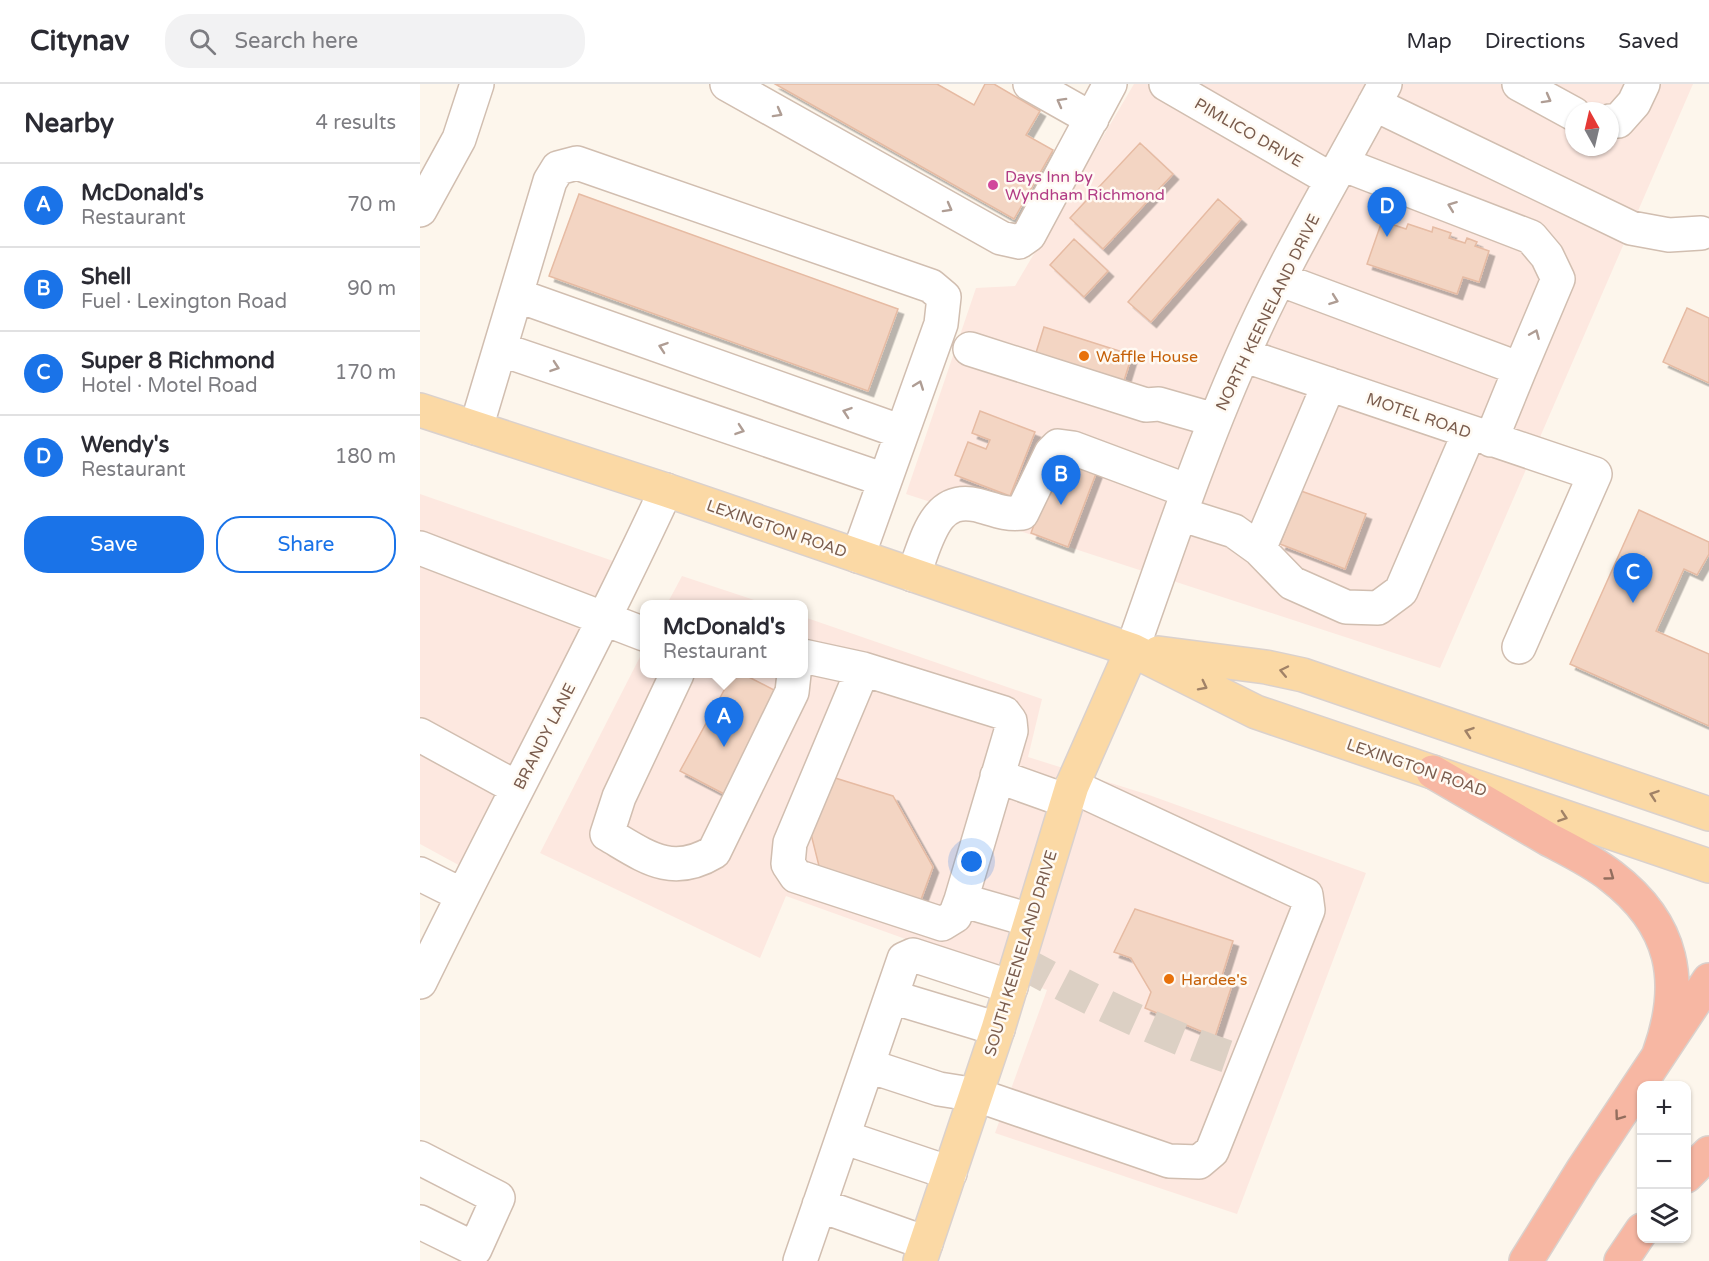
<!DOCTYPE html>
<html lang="en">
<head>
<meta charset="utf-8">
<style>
  :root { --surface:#fff; --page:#f2f2f3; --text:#2b2b33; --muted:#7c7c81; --line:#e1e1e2; --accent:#1a73e8 }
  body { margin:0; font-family:"Varela Round",sans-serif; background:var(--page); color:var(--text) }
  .controls { position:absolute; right:18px; bottom:18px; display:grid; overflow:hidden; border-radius:12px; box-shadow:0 2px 4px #0004 }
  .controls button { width:54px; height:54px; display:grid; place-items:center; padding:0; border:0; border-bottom:2px solid var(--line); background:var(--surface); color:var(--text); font:30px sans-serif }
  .compass { position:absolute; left:1145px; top:18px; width:54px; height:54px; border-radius:50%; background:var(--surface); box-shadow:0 2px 4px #0004; rotate:352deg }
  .you { position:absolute; left:552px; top:778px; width:21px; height:21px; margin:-15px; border:4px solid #fff; border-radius:50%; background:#1a73e8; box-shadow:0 0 0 9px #1a73e833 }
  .badge { display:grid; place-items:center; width:39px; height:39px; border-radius:50%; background:var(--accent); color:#fff; font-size:20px; font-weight:700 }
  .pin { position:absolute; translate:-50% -50px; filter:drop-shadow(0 2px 3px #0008) }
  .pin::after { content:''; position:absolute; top:32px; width:21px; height:18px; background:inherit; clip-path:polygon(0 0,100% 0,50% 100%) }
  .popup { position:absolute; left:220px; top:516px; width:168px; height:78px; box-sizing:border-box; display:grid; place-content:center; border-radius:12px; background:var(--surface); filter:drop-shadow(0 2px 4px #0005); font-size:20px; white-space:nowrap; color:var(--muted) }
  .popup b { font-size:22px; color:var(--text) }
  .popup::after { content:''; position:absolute; left:50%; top:100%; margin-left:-12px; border:12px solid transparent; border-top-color:var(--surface) }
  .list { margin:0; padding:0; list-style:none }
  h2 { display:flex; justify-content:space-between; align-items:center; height:78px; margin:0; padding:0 24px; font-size:26px }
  h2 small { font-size:20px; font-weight:400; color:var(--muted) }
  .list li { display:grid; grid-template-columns:39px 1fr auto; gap:18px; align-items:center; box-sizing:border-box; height:84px; padding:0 24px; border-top:2px solid var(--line) }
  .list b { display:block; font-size:22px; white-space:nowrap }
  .list p { margin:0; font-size:20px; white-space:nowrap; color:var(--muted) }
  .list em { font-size:20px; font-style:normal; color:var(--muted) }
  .actions { display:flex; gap:12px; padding:18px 24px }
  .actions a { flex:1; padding:14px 0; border:2px solid var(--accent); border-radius:24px; text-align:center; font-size:21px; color:var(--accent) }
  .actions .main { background:var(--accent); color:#fff }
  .icon { flex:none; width:33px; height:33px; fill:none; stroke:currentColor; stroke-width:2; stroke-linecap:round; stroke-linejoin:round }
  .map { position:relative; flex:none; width:1289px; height:1177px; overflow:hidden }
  header { display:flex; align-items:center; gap:36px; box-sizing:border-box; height:84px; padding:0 30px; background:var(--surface); border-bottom:2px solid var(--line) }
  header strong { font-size:28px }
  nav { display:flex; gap:33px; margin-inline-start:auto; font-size:21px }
  .search { width:420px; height:54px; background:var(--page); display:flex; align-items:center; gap:15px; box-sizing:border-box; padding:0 21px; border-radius:24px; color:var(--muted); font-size:22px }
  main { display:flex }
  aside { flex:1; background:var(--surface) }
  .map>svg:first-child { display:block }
  .commercial { fill:#fde8e0; fill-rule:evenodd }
  .building { fill:#f3d5c3; stroke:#e6bba3; stroke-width:1.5; filter:url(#shadow) }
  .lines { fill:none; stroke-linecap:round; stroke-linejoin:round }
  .minor-tunnel { stroke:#dcd0c4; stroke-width:33; stroke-dasharray:33 16; stroke-linecap:butt }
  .minor-casing { stroke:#d1beb0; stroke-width:36 }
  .major-casing { stroke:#dad1cd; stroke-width:36 }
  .highway-casing { stroke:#dad1cd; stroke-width:36 }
  .minor { stroke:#fff; stroke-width:33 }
  .major { stroke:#fbd9a5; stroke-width:33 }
  .highway { stroke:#f7b7a3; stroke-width:33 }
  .oneway { stroke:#af9d94 }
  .oneway2 { stroke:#a18267 }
  .oneway3 { stroke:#936e5e }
  .hotel-dot { fill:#d1479c; stroke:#fffaf3; stroke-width:2 }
  .food-dot { fill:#e8710a; stroke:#fffaf3; stroke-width:2 }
  .labels { text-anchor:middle; stroke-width:5; stroke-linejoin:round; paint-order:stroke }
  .street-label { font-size:16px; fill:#7a5c4d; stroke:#fffaf3 }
  .hotel-label { font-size:16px; fill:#b23c85; stroke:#fffaf3; text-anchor:start }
  .food-label { font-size:16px; fill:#c56008; stroke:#fffaf3; text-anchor:start }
</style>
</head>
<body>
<header>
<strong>Citynav</strong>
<div class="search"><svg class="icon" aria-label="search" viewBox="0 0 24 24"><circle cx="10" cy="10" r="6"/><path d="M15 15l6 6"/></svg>Search here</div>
<nav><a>Map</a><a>Directions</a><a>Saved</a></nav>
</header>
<main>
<aside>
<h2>Nearby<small>4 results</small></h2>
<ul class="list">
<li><span class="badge">A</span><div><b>McDonald's</b><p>Restaurant</p></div><em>70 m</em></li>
<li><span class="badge">B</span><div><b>Shell</b><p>Fuel · Lexington Road</p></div><em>90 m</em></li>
<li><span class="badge">C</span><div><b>Super 8 Richmond</b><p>Hotel · Motel Road</p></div><em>170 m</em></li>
<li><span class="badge">D</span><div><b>Wendy's</b><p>Restaurant</p></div><em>180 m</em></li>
</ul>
<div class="actions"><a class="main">Save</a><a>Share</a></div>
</aside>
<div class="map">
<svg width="1289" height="1177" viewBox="0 0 1289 1177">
  <defs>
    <filter id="shadow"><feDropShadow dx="5.5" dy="5.5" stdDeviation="0" flood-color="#0004"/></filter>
  </defs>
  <rect width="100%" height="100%" fill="#fdf6ec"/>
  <!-- commercial -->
  <path class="commercial" d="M714,0h559l-253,584 -534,-174 70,-206 39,-2zM1154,27h36v36h-36z
    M0,410l196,68 -150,307 -46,-25z
    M262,492l84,28h-99z
    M384,533l238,82 -14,58 121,38 217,78 -129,341 -242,-81 52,-143 -261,-94 -26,62 -220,-105 104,-204v25h159z"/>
  <!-- building -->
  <path class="building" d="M355,0h162l37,21 11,-21h9l46,27 -14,24 27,15 -39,69z
    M720,59l33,31 -70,75 -33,-31z
    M159,110l319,115 -30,82 -319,-115z
    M798,115l23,20 -90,103 -23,-20z
    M962,137l24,8 2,-5 24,8 1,-5 18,6 -2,5 16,5 2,-5 10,4 -2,4 14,5 -10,31 -16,-5 -6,17 -90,-30z
    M654,155l34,32 -24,26 -34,-32z
    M1267,224l22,10v65l-46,-21z
    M624,243l88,28 -9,29 -88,-28z
    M560,327l55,21 -25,64 -55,-21 13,-33 18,7 4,-9 -18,-7z
    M639,374l38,13 -29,76 -37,-14z
    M881,407l65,23 -21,55 -65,-25z
    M1219,426l70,32v12l-12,21 -13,-6 -28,62 53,23v72l-139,-62z
    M313,590h10l35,18 -50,104 -48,-25z
    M412,693l61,19 40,71 -14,38 -99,-35 -10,-40z
    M715,825l98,32 -11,35 11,6 -18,55 -70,-29 6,-16 -20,-34 -17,-6z"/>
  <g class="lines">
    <!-- minor-tunnel -->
    <path class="minor-tunnel" d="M599,877c73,40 149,77 228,102"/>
    <!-- minor casing -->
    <g class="minor-casing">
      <path id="minor" d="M307,0l274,154 18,4 10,-7 81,-151
        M610,0l62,35
        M746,0l166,96
        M1099,0l55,30
        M954,20l257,124 38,7 32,-2
        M1190,37h8l16,-18 9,-19
        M0,126l39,-71 18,-55
        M859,195l241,90 38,-90 -11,-23 -16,-19 -189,-73
        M96,211l386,137
        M80,265l385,131
        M550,265l176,56 13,-1 56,16
        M823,271l352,119 -76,173
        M56,344l74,-247 8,-13 19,-5 354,123 13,11 -3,27 -83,232
        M1071,356l29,-71
        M760,430l54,17 25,18 33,34 54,24 32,1 23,-17 68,-158
        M0,464l224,86
        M839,465l70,-165
        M493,491c14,-32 20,-80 64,-70 16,4 28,10 45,8l29,-60 7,-7 15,2 115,43
        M712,566c35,-99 68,-198 110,-293 41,-94 95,-183 143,-273
        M383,572l60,13
        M257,590l-58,123 -12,37c38,22 64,44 107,18l78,-160 2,-18
        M0,651l97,53
        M577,692l70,25
        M0,790l42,21
        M541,816l50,-169 -1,-10 -6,-8 -141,-44 -73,174 -2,21 8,12 146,48 13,-8 6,-16 69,20
        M0,898c80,-165 169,-326 246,-492
        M472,913l106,32
        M449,982l70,23 38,6 192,66 30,1 13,-11 96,-241 -2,-15 -234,-109
        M423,1053l107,36
        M0,1074l78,40 -23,51 -55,-27
        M399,1121l107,38
        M380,1177l104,-302 9,-4 98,32"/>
    </g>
    <!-- major casing -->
    <g class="major-casing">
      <path id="major" d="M0,326l246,80 466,160 124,62 453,154
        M738,569l108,14 37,8 406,139
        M500,1177l78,-232 74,-243 60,-136"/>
    </g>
    <!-- highway casing -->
    <g class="highway-casing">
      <path id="highway" d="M1013,688c38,22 76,44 115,67 21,11 44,22 63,37 63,48 74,106 48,178
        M1266,1092l23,-23
        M1106,1177l56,-90 127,-191
        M1201,1177l21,-31"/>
    </g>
    <!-- minor -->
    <use href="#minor" class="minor"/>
    <!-- major -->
    <use href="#major" class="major"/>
    <!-- highway -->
    <use href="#highway" class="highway"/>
  </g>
  <!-- one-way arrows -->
  <defs><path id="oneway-chevron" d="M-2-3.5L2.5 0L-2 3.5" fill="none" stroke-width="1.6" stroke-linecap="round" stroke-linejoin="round" transform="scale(1.5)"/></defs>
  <g class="oneway">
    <use href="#oneway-chevron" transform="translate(1127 15) rotate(29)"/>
    <use href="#oneway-chevron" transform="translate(641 18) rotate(-151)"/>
    <use href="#oneway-chevron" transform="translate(358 29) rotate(29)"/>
    <use href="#oneway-chevron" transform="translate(1032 122) rotate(-159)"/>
    <use href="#oneway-chevron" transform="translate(528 124) rotate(29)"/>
    <use href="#oneway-chevron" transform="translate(914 216) rotate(20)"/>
    <use href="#oneway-chevron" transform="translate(1115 250) rotate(-67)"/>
    <use href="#oneway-chevron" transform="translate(243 263) rotate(-161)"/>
    <use href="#oneway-chevron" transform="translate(135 283) rotate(19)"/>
    <use href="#oneway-chevron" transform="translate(499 301) rotate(-70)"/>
    <use href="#oneway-chevron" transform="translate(427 328) rotate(-161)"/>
    <use href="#oneway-chevron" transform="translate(320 346) rotate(19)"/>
  </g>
  <g class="oneway2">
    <use href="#oneway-chevron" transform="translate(864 587) rotate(-168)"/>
    <use href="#oneway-chevron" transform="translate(783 602) rotate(27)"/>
    <use href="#oneway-chevron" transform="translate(1049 648) rotate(-161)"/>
    <use href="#oneway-chevron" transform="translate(1234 711) rotate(-161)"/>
    <use href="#oneway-chevron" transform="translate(1143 733) rotate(19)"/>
  </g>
  <g class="oneway3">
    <use href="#oneway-chevron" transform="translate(1190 792) rotate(36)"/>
    <use href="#oneway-chevron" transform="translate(1199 1032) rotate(126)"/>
  </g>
  <!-- markers -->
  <circle class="hotel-dot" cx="573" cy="101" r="6"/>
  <g class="food-dot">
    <circle cx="664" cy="272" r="6"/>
    <circle cx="749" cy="895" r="6"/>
  </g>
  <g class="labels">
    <!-- street labels -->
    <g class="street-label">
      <text transform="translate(829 48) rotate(30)" y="6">PIMLICO DRIVE</text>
      <text transform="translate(847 228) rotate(-64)" y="6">NORTH KEENELAND DRIVE</text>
      <text transform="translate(999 331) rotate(19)" y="6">MOTEL ROAD</text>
      <text transform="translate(357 444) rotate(19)" y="6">LEXINGTON ROAD</text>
      <text transform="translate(124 652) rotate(-63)" y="6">BRANDY LANE</text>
      <text transform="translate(997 683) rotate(19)" y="6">LEXINGTON ROAD</text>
      <text transform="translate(600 869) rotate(-73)" y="6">SOUTH KEENELAND DRIVE</text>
    </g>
    <!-- hotel labels -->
    <g class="hotel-label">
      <text x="585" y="98">Days Inn by<tspan x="585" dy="18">Wyndham Richmond</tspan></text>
    </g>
    <!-- food labels -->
    <g class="food-label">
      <text x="676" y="278">Waffle House</text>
      <text x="761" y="901">Hardee's</text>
    </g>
  </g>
</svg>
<div class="controls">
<button>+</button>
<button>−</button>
<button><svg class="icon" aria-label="layers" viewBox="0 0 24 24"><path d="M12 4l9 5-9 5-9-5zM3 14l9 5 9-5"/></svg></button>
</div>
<svg class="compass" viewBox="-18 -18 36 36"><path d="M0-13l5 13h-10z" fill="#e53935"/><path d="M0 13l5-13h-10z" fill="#7c7c81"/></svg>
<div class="you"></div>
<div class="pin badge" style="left:304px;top:663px">A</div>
<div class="popup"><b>McDonald's</b>Restaurant</div>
<div class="pin badge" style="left:641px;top:421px">B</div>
<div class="pin badge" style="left:1213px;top:519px">C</div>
<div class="pin badge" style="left:967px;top:153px">D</div>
</div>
</main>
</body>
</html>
